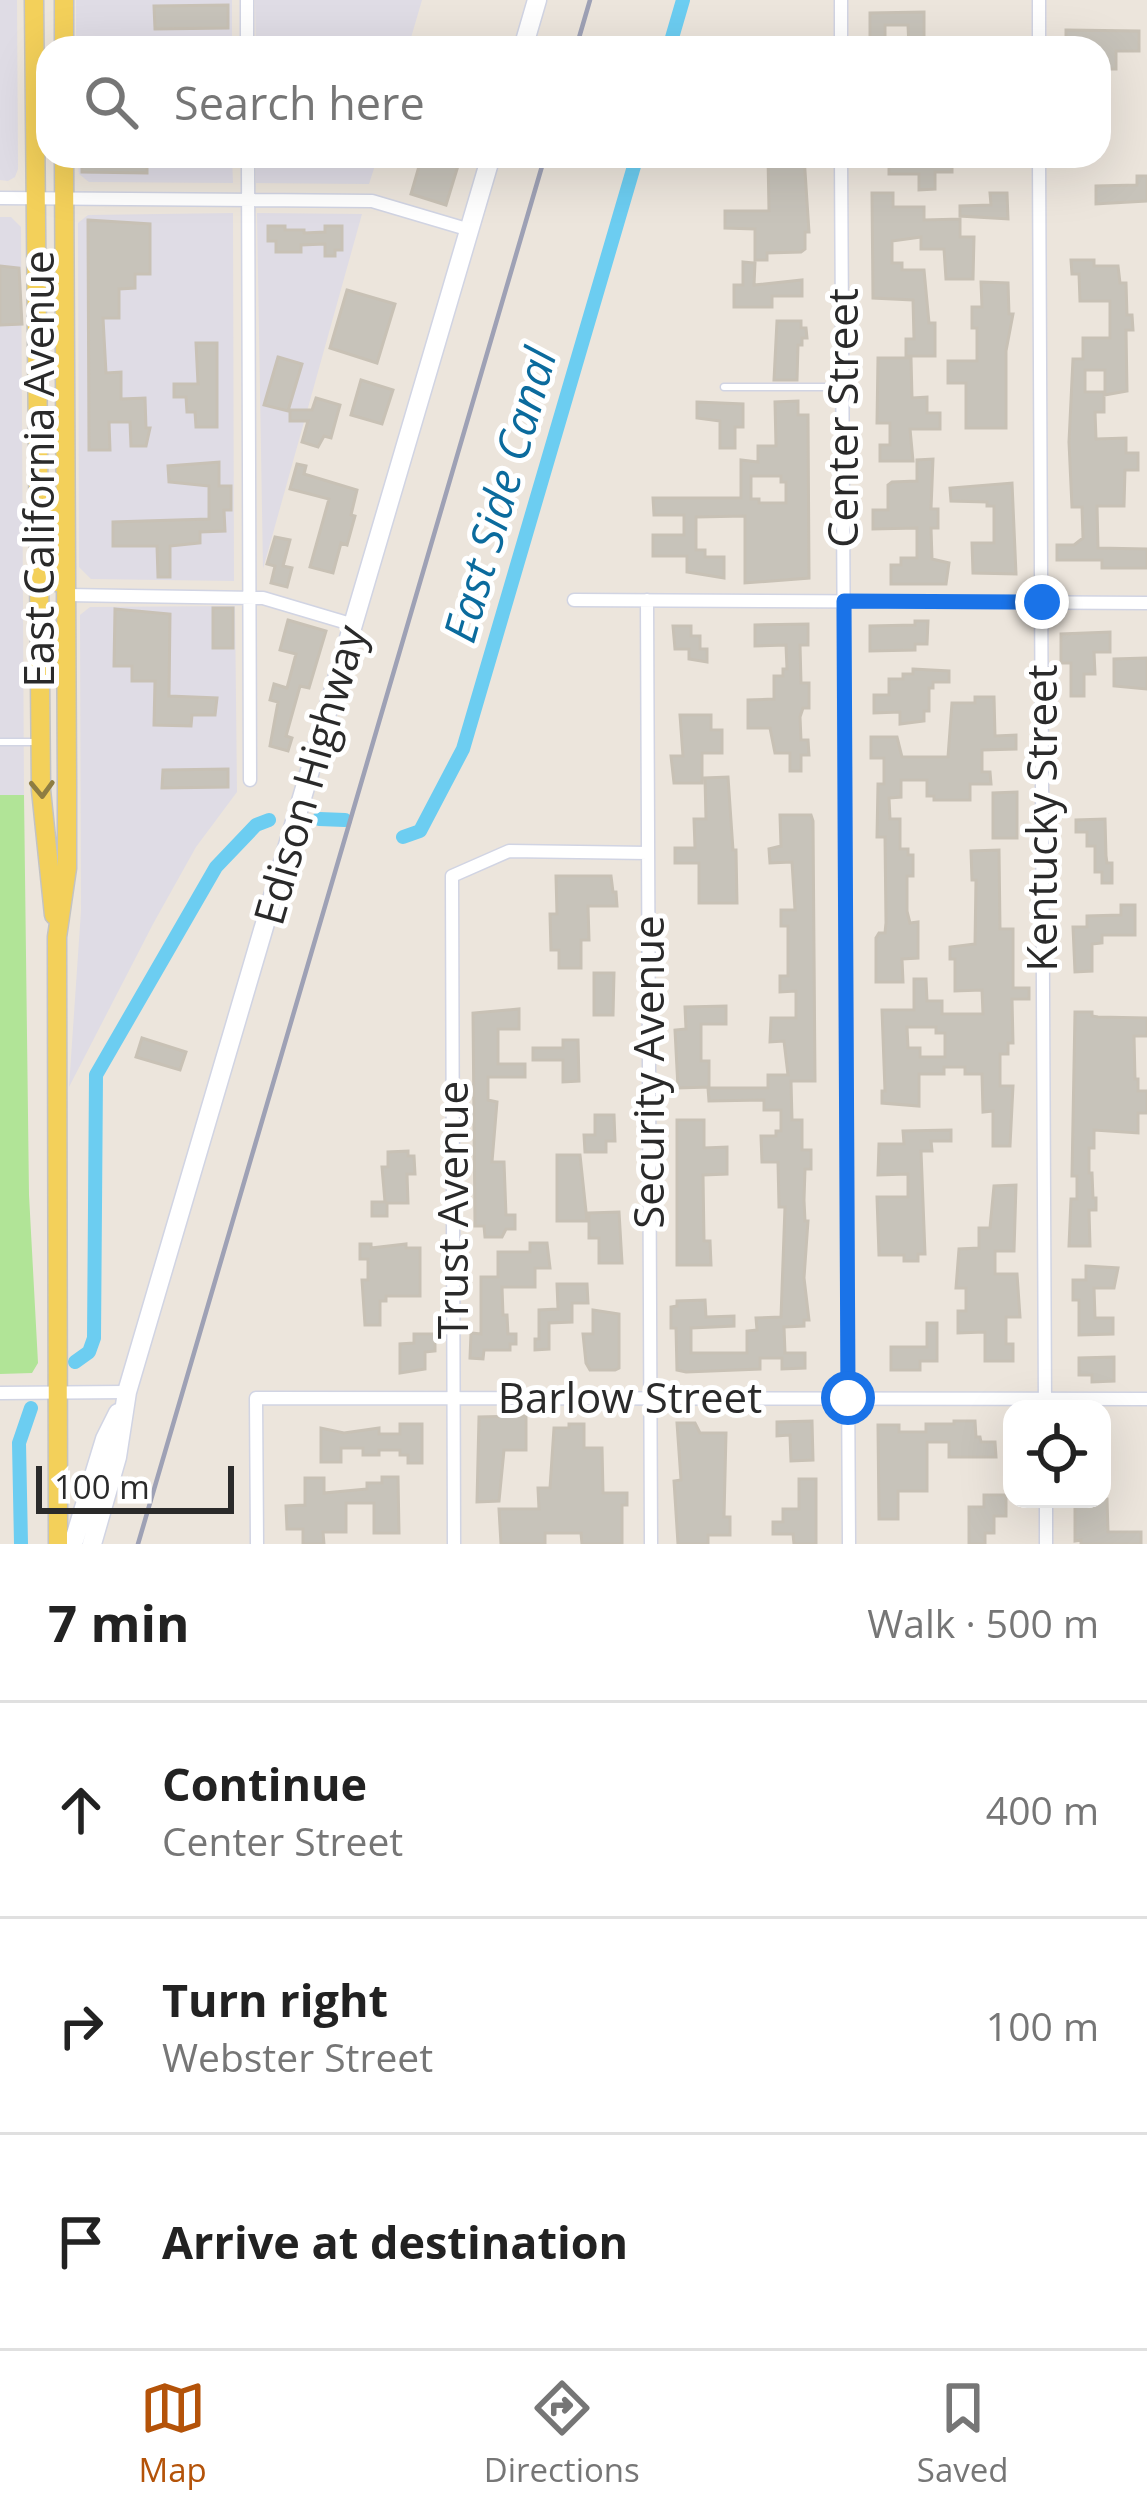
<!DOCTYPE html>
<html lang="en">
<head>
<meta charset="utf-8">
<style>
  :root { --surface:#fff; --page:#f2f2f2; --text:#222; --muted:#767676; --line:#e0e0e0; --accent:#b45309 }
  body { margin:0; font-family:"Open Sans",sans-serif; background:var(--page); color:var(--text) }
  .controls { position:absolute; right:36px; bottom:36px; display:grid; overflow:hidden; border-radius:24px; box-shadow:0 12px 48px #0002 }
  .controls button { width:108px; height:108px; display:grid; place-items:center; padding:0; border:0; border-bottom:3px solid var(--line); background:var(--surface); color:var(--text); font:60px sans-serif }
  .scale { position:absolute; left:36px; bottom:30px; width:198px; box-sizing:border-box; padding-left:12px; border:6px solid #2a2a2a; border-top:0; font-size:33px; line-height:42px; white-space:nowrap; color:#2a2a2a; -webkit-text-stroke:9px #fff; paint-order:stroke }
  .stop { position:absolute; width:36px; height:36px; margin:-27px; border:9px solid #1a73e8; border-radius:50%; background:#fff }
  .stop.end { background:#1a73e8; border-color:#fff; box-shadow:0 3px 12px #0008 }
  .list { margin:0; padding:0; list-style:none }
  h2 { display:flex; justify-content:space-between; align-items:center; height:156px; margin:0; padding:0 48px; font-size:51px }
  h2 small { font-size:39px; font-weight:400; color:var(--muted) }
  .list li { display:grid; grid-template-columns:78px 1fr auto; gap:36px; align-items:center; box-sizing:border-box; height:216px; padding:0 48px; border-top:3px solid var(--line) }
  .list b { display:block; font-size:45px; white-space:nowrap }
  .list p { margin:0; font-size:39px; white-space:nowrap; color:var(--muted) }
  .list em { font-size:39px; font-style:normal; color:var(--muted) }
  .icon { flex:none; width:66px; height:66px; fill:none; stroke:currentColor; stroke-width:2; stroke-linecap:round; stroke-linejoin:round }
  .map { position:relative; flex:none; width:1147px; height:1544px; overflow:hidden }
  .search { position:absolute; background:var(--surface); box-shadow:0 12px 48px #0002; left:36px; right:36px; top:36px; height:132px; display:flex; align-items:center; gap:30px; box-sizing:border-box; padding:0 42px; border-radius:36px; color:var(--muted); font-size:45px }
  .sheet { height:804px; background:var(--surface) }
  nav { display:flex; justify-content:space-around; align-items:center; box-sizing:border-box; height:168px; border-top:3px solid var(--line); background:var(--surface); font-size:33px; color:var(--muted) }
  nav a { display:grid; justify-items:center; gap:6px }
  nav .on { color:var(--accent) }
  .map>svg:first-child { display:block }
  .industrial { fill:#dfdce5 }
  .green { fill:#b1e497 }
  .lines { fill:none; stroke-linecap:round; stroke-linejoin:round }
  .canal { stroke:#6ccdf1; stroke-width:14 }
  .building { fill:#c7c3ba; stroke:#c8c1b5; stroke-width:3; fill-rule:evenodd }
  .lane-casing { stroke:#d1d4e3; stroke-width:9 }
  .street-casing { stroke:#d1d4e3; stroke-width:15 }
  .secondary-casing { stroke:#d1d4e3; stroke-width:21 }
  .primary-casing { stroke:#c3c3c3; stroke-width:21 }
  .lane { stroke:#fff; stroke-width:6 }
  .street { stroke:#fff; stroke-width:12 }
  .secondary { stroke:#fff; stroke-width:18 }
  .primary { stroke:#f3d05a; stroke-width:18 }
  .rail { stroke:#9ea1b5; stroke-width:4.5 }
  .oneway { stroke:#8e7d42 }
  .route { stroke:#1a73e8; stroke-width:15 }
  .labels { text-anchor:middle; stroke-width:10; stroke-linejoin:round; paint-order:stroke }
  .street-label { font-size:42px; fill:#2a2a2a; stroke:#fff }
  .water-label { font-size:45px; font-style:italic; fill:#0b6b9d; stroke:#fff }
</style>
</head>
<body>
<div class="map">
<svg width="1147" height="1544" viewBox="0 0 1147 1544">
  <rect width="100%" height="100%" fill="#ece5dc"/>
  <!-- industrial -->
  <path class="industrial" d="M0,0h17l1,169 -3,8 -7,4 -8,-1z
    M76,0h156v48h-156z
    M255,0h167l-14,48h-152z
    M77,156h155l1,27 -144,-1 -10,-8z
    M256,156h122l-9,28 -113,-1z
    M233,213l1,368 -143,-2 -12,-12 -1,-344 10,-8z
    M257,213l105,1 -99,355z
    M0,217h11l10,10 3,568h-24z
    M235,606l2,186 -41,55 -43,77 -84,163 12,-176 -1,-296 10,-8z"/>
  <!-- green -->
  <path class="green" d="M0,795h24l5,400 9,168 -6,10 -32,1z"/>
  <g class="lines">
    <!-- canal -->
    <path class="canal" d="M669,48l14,-48
      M319,819l26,1
      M403,837l17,-6 43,-82 174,-593
      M75,1362l14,-10 5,-14 2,-263 120,-208 40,-42 13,-5
      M21,1544l-2,-101 12,-35"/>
  </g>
  <!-- building -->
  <path class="building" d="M228,5v23l-73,1 -1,-23z
    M924,12v36h-15l-1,-23h-23v23h-15v-35z
    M1066,30l73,1v20h-23v18h-17v-21h-33z
    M82,156h65v17l-65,-1z
    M422,156h39l-15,49 -35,-11z
    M768,156h36l5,76h-4v17l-4,3 -34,1v7h-12v-31l-30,-1v-17h44z
    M952,159v13h-17v17l-16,1v-16h-30v-14z
    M1137,176h10v25l-51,3v-18l41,-1z
    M872,193h21v14h31v13l36,-1v18h14l-1,42h-27l-2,-30h-23v-12l-29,4v22h10v7h22l5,53h6v33h-29v-17h8l-1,-39 -40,-2z
    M990,193h17l1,26 -48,-3v-10l31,-1z
    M88,220l62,4v50h-15v14l-16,1v29h-16l3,55 15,-1v27l24,-1 1,30h4l-4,18h-15l-1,-24h-21l1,28h-21z
    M268,226h17v4h19v3l21,-1v-6h17v24h-7v6h-10v-12l-24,1v7h-25v-11h-8z
    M1071,260h23v6h24l2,17h6l1,32h5l1,15h-7l1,61 -22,4v-25h-20v22h19v20h-9l1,27 30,-1v15h12v17h-13l-1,36h-27l1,42 49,1v19h-45v-8h-45v-15h17l9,-7 -1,-31h-10l-3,-65 4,-83h10v-21h27v-37h-30l-1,-27h-7z
    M743,262l12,1 -1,22 48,-5v16h-30v11h-38v-22h9z
    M0,266l19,2 3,56 -22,1z
    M981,282l27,1 1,31h4l-7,37v77h-40v-45h-18v-22h29v-33h-5v-21h10z
    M347,290l48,14 -18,59 -47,-15z
    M777,321h24v7h5l1,10h-5v7h-4l-1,35h-23z
    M196,343h21v84h-21l-1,-15h-8l-1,-15h-12v-13h24z
    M278,357l24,7 -14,47 -24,-6z
    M878,358h33l1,40 15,-1v16h13v16h-30l3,32h-33v-16h10v-22h-13z
    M361,380l32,10 -11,34 -31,-9z
    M316,398l24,7 -9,33 -7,-2 -6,11 -16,-5 6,-21h-18v-11h22z
    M798,401v14h10l1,163 -64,5v-67l-49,1v33h9v7h19v21l-37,-6v-16h-34v-21h31v-20h-30l-1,-17h88v-38l17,2v-16h18l-1,-44zM751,476h30v6h5v21h-27v-4h-8z
    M697,402l46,2v23h-8v21h-15v-27l-23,-3z
    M933,459l-2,50h7v19h-7l1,31 17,4 -3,21h-55v-19h10v-7h16v-30l-44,1v-19h15v-25l4,-3 25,-1v-21z
    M219,462v24h12v24h-7l1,21 -25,1v11l-30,3v31h-12l-1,-31h-44v-24l96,-3v-33l-40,-4 -1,-16z
    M297,464l9,2 -2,8 53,16 -6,25 4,1 -8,29 -6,-2 -8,30 -23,-6 19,-68 -39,-10z
    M1012,483l4,91 -43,-1 -1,-30h22v-37h-7v-4l-36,-1 -1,-13z
    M275,537l15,3 -7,26 9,2 -5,19 -16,-4 4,-17 -8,-2z
    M213,608h20v40h-20z
    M115,609l55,5 -1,82 48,2 -2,17h-23l-1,11 -37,-1 1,-44h-23v-15h-18z
    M288,620l38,11 -17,57 -9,-2 -14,50 6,2 -4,13 -18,-5 8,-44 -8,-2 4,-16 13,4 9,-34 -16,-4z
    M915,621h13l-1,23h-12v6l-45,1v-25l45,-1z
    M808,624v21h-8l1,38h8v25h-6l-3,9 1,23h7l1,15h-8v16h-11v-18h-15l-5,-25h-22v-28l26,-1v-23h9v-7h4l-1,-24 -31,1v-21z
    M673,626h18v10h9v13h7v13l-18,-3v-10h-14z
    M1110,632v20h-16l1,22h-11v22h-13v-33h-10v-29z
    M1147,658v31l-33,-3v-27z
    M913,669l36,2v11h-16v6h-4v23h-5v10l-24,3v-12l-26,1v-18h15v-16h14v-5h10z
    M975,697h19l1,39 21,-1v14l-34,1v22h8l1,12h-21v16h-36v-4h-7v-16h-26v17l-12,1 1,21h10v30h8v6h5v21h-6v35l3,12 8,-1v36l-16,1 1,23h-27v-44l3,-5h6l1,-10 -1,-86h-8l1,-53h6v-26h-13v-21h26l5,20h46l4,-54h23z
    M680,715h31v15h11v23h-20v30h-28l-3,-27h12z
    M228,769v18l-66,1 1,-18z
    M728,777l5,73h3l1,53h-38v-40h-24v-15h20l-1,-29h12l-1,-41z
    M1017,792v46h-24v-45z
    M780,815h31l2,6 2,260h-24l1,39h10v30h9v19h-6l-1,31 1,21h3l-4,57 5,42h-5v6l-20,1 1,26h20v15l-23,1v-11h-22v11l-74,3 -9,-2 -1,-42h-5v-21l6,-1v-5l28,-1 1,17 28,-1v10l-43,2v25h56v-22l10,-1 -1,-12 25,-1 4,-110h-6l-1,-45h-16l-1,-26h15v-5h5v-21h-17v-10l-55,1 -1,-13h60v-13h20l-4,-34 -14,1 1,-24h25v-27l-16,1v-16h8v-50h-7v-16h14l-3,-48 -22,1 -1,-14 12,-3z
    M1105,819l1,37 1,7h5v20h-10v-11h-7v-26h-8v-14h-11v-12z
    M999,850l1,79h13v59h16v11h-17l1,44h-5v11h-8v32h13l-3,60h-17v-35l-10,1 -1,-38h-17v-7h-21v7h-25v32l-37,-3v-12h3l-3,-81h32v-31h12l1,22h15v13h41l-1,-24 -27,1v-32h-5v-12l25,-3 1,-64h-4l-1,-29zM907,1027h29v6h9v24h-25v-9h-12z
    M556,876h55l2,16h3l1,14h-29l1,34h-8v28h-22v-18h-8l-1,-36h7z
    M1121,905h14v30h-33v8l-10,1v27l-17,1 -2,-45h14v-11l34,-1z
    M594,973h20l-1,42h-19z
    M726,1006v18h-25v37h8v26l-31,1 -3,-58 11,-1 -1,-22z
    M519,1009v20h-21v35h27v13h-37v23l9,2 -5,60h12l2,53h9v14h-9l-4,8h-17l-1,-11h-9l-2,-213z
    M1075,1012h17v4l6,1 49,1v18h-13l1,43h3v12h9v22h-9v20l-44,-3v18h-5v25h3l1,25h3v12h-7l1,36h-21l2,-47h6v-23h-5z
    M142,1038l44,14 -6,18 -44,-13z
    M563,1040h15l1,41 -16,1v-22h-30v-12h30z
    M595,1115h19l1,26h-9v11h-21l-1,-17h11z
    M677,1120h27v28l23,-1v27l-24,1 1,66h6l1,24h-34z
    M951,1130v11h-20l1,10h-11l4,103h-7v7h-14v-6h-25l-2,-58h31v-23l-30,1 1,-31h25l-1,-13z
    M408,1151v5h6l1,18h-8l1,29h-21v13h-15v-14h13l-3,-35h6v-15z
    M557,1155h23l7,66h-30z
    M1016,1185l-2,66h-19v23h22l3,43h-14v27h7v17h-28v-29l-27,1v-22h8v-23h-10l3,-39 20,-1v-20h11l4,-42z
    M619,1212l3,51h-23v-25h-10v-25z
    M530,1243h17l3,25h-15v19h-33l1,28h4l1,19h8v10h-6v6h-26l-1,9 -13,-1 1,-25 10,1v-57h17v-25h32z
    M360,1244h11v4l35,-4v4h14v48h-34v5h-6v24h-15l-3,-45h6v-21h-8z
    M1086,1266l32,2 -4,20h-20l1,30h18v16l-34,1v-35h-6v-20h13z
    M557,1284h30l1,19h-16v19l-23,1v26l-14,1v-11h4v-29l19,-1z
    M593,1310l26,4v54l-4,2h-25l-4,-7 -3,-29h10z
    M927,1323h10v38h-17v9h-29v-23h36z
    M414,1334h21v17l-10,1v17l-25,4v-29l14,-1z
    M1114,1357v24l-22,1v-7h-13v-17z
    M526,1416v34h-22l-5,51 -22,1 2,-85z
    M812,1421l1,39 -22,1 -1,-26 -13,1v-14z
    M954,1421h21l1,16h4l1,5h14l1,15h-47v-15h-22v49h-29v28h-19l-1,-94h21v7h27v-8h28z
    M677,1423h18l5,10h26l-2,84h6v18h-22v9h-30l-4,-63 7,-1z
    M400,1424h22v39h-14v-8h-8v-5h-21v5h-16v-7h-22v14h-20v-34l23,5 35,-5v6h21z
    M569,1424h15v24h18l1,45h24v12h-5v39h-40l-1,-11h-36v11h-44l-2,-35h40l-1,-21h12l4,-60h15z
    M382,1477h16l1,56h-25v-30h-28v29h-23l1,12h-21v-15h-16l-1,-23 19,-1v-27h19v15l43,-4v-6h15z
    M799,1479h17v65h-22l-1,-10h-20v-12h10v-13h16z
    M984,1495h22v21h-12v17h-9v11h-16v-37h15z
    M1075,1499h32l1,33h33v12h-60v-4l-6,1z"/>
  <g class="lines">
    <!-- lane casing -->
    <g class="lane-casing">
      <path id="lane" d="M724,387h115
        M0,742h37"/>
    </g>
    <!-- street casing -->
    <g class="street-casing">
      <path id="street" d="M247,0v48
        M841,0v48
        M1039,0v48
        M248,156l2,624
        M841,156l8,1388
        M1039,156l6,1253
        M0,198l372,3 98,29
        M66,595l197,3 91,27
        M574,600l573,3
        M647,600l4,944
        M0,1393l127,-1
        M1046,1499v45
        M257,1544l-1,-146 891,1
        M454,1544l-2,-668 57,-25 139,2"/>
    </g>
    <!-- secondary casing -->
    <g class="secondary-casing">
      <path id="secondary" d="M523,48l14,-48
        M73,1544l32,-105 13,-26
        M92,1544l25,-87 10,-65 364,-1236"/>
    </g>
    <!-- primary casing -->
    <g class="primary-casing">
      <path id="primary" d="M34,0l7,790 13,125
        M64,0v48
        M52,507l4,75
        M58,1544l-1,-607 10,-69v-80l-3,-632"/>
    </g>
    <!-- lane -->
    <use href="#lane" class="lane"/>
    <!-- street -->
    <use href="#street" class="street"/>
    <!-- secondary -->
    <use href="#secondary" class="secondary"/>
    <!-- primary -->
    <use href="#primary" class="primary"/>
    <!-- rail -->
    <path class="rail" d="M576,48l14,-48
      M138,1544l407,-1388"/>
  </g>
  <!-- one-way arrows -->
  <defs><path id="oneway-chevron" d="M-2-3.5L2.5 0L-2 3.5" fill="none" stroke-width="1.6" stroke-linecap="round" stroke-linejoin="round" transform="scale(3)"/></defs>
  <use class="oneway" href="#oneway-chevron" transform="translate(42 789) rotate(88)"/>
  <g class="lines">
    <!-- route -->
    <path class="route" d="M848,1398l-4,-797 198,1"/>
  </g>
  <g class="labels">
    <!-- street labels -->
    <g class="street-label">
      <text transform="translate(843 418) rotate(-90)" y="15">Center Street</text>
      <text transform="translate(39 469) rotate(-90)" y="15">East California Avenue</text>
      <text transform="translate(310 775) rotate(-74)" y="15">Edison Highway</text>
      <text transform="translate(1042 818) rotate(-90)" y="15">Kentucky Street</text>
      <text transform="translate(649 1072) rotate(-90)" y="15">Security Avenue</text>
      <text transform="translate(453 1210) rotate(-90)" y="15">Trust Avenue</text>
      <text x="630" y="1413">Barlow Street</text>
    </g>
    <!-- water labels -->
    <g class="water-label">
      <text transform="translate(500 495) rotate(-74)" y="16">East Side Canal</text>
    </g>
  </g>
</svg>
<div class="controls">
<button><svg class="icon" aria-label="locate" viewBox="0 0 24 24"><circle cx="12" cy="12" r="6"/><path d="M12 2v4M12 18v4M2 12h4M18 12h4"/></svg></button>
</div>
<div class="scale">100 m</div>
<div class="stop" style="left:848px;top:1398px"></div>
<div class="stop end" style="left:1042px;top:602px"></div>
<div class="search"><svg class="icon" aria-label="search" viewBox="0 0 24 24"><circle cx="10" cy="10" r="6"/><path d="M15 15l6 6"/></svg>Search here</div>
</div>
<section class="sheet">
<h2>7 min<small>Walk · 500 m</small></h2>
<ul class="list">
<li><svg class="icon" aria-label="ahead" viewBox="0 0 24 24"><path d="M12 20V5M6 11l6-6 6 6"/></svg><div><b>Continue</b><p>Center Street</p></div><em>400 m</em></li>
<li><svg class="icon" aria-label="right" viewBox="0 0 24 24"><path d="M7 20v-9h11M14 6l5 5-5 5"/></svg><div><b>Turn right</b><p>Webster Street</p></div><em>100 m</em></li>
<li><svg class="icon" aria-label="arrive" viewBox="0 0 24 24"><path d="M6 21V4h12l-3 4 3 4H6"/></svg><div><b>Arrive at destination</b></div></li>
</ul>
</section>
<nav>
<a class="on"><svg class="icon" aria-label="map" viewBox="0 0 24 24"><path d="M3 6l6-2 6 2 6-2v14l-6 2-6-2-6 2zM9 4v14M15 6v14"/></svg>Map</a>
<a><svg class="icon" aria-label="directions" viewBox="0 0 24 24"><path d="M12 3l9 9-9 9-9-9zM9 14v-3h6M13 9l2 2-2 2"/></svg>Directions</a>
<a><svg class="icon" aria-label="saved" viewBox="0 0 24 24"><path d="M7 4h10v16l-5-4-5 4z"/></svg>Saved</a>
</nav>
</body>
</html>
